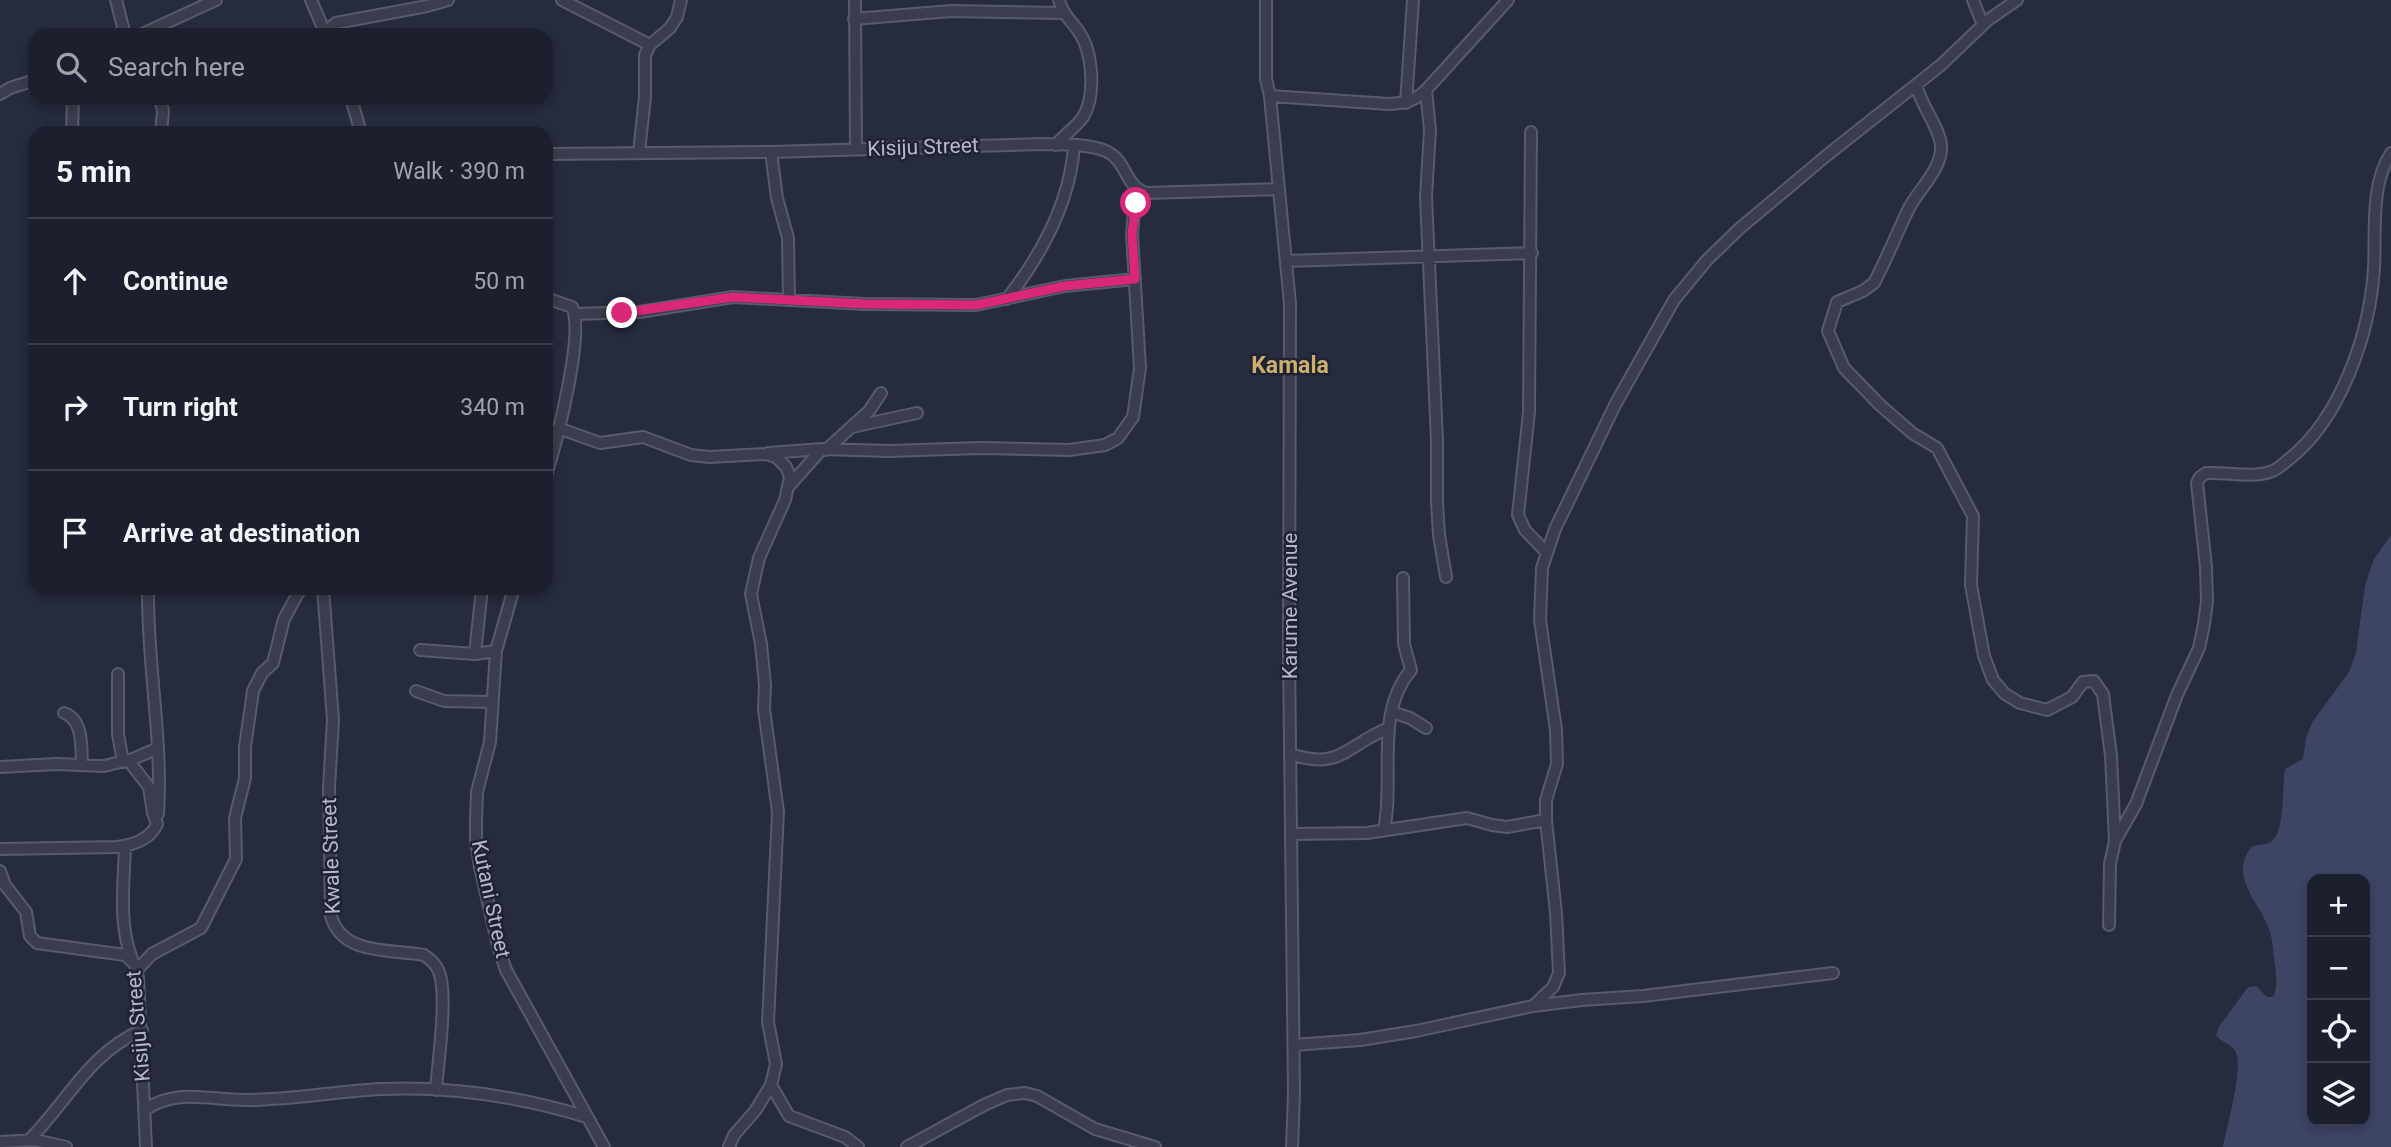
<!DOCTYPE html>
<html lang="en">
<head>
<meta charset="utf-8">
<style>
  :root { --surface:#1c202e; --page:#292d3a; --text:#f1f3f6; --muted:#a0a3aa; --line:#3a3e4a }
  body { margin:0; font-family:Roboto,sans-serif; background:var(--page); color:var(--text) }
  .controls { position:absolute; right:21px; bottom:21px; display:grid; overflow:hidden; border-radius:14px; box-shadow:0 4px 10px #0003 }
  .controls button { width:63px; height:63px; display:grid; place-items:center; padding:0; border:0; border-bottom:2px solid var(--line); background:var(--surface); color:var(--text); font:35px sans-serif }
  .stop { position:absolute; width:21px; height:21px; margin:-16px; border:5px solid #db2777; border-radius:50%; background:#fff }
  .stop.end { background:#db2777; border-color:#fff; box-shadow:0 2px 7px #0008 }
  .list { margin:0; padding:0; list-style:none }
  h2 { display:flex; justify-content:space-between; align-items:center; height:91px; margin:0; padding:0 28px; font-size:30px }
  h2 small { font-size:23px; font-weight:400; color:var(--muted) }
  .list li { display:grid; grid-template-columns:46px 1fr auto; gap:21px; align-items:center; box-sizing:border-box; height:126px; padding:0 28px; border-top:2px solid var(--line) }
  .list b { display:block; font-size:26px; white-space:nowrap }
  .list em { font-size:23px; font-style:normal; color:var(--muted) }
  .icon { flex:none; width:38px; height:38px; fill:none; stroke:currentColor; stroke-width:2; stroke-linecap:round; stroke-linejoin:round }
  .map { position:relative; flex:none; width:2391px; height:1147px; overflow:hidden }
  .search { position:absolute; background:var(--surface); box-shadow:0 4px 10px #0003; left:28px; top:28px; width:525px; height:77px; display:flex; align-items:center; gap:18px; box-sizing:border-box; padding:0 24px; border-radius:21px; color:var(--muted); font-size:26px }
  .panel { position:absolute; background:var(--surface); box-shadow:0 4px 10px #0003; left:28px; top:126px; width:525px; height:469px; border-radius:21px }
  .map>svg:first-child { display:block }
  .water { fill:#3d4464; fill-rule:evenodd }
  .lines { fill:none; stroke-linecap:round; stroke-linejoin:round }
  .minor-casing { stroke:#585b6b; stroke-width:14 }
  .minor { stroke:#3a3d4d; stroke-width:10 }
  .route { stroke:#db2777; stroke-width:9 }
  .labels { text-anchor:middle; stroke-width:5; stroke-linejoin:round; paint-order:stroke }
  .street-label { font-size:21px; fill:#b6b9c8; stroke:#1f2232 }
  .neighbourhood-label { font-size:23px; font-weight:bold; fill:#cdae6c; stroke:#1f2232 }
</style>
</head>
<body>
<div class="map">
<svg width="2391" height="1147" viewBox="0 0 2391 1147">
  <rect width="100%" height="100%" fill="#262b3d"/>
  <!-- water -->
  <path class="water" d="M2391,535v612h-168c3,-19 23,-85 11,-98 -5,-5 -13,-8 -18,-13l2,-8 30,-41 8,-1 11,11h6c5,-9 3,-22 2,-32 -2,-11 -2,-23 -5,-33 -9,-29 -43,-55 -18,-86 7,-1 16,-1 21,-6 12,-11 9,-55 12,-71l18,-10 3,-22 7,-16 36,-49 7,-19 9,-68 9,-26zM2312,879h53v242h-53z"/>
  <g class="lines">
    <!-- minor casing -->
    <g class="minor-casing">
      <path id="minor" d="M116,0l9,35
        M311,0l15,35
        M562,0l88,45
        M855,0l1,149
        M1266,0v79l4,17 20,208 -1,351 5,439 -2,53
        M1973,0l10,25
        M854,19l97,-8 112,2
        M325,32l11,-9 91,-17 21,-6
        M140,35l76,-35
        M1916,85c5,20 24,44 25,60 2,23 -22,44 -32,63 -12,25 -22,50 -35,75l-11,8 -26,11 -9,29 16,37 36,37 32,28 25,15 36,68 -2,69 13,71 9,24 12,14 15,9 27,7 25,-13 11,-15 11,-1 9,13 8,62 4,85
        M1426,90l4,40 -4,67 11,243v63l2,32 7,42
        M0,94l10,-6 25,-8
        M1270,96l119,8c16,-1 26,-3 37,-14l82,-90
        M160,98l3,13 -2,22
        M351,98l10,35
        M1406,103l7,-103
        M1531,132l-2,280 -11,103 7,15 22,23
        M72,133l1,-35
        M1056,145c8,-10 20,-18 27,-28 13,-21 10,-65 -4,-85 -8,-12 -16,-17 -20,-32
        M639,152l6,-55v-42l5,-10 20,-17 7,-11 4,-17
        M771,152l6,46 11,40 1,62
        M546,154l225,-2 270,-8c19,1 55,-1 70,10 16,10 15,34 36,39l132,-4
        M1286,261l246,-8
        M546,298l26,9c13,27 -16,137 -26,168
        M1007,299c35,-45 63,-96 67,-153
        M575,314l64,-2 94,-15 132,7 111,1 89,-19 70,-7
        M852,427l65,-14
        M558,428l42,15 43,-6 48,18 18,2 57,-3 10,3 10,10 4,10 -5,23 -26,58 -8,36 10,50 4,41 -1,24 14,103 -10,210 8,42 -5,21 -16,26 -21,24 -5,12
        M826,450l43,-39 12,-18
        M768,453l54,-4 67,2 92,-3 88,2 36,-5 13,-7 15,-21 7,-49 -8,-134 2,-23 6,-20
        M789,486l33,-37
        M148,588c-1,76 15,150 10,226
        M323,588l10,132 -4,67 2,129c11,40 61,33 93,39 7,5 12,9 15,17 9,23 -1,90 -3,118
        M514,588l-18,63 -6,91 -13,50 -1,28v20l4,27 18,79 8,24 98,177
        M420,650l55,4 21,-3
        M475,654l7,-66
        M118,674v60l5,28
        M416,691l28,10 48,1
        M1392,712l18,6 16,10
        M64,713c20,7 17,35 18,52
        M1290,754c51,17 56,-9 99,-26
        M0,767l56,-3 48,2 29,-7 25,-11
        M1384,830c11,-51 -10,-117 27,-160l-7,-26 -1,-66
        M1291,834l76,-1 100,-15 25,7 15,2 39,-7
        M125,846c-1,38 -7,77 7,113
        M0,849l117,-2c16,-2 33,-7 40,-23l-4,-11 -4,-26 -21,-27
        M0,871l5,14 21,27 4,24 7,7 88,12 10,9 3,14 8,169
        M2109,925l1,-61 5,-23 21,-37 41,-109 22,-47 5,-24 3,-23 -1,-34 -9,-84 3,-6 6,-4c21,-1 44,5 64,-1 7,-2 13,-8 18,-12 53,-41 82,-127 86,-192 2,-37 -4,-83 17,-115
        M137,970l15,-16 49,-26 35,-69 -1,-41 10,-40v-31l8,-56 9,-18 11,-10 11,-44 17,-31
        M1533,1006l20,-19 6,-14 -3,-60 -10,-93v-20l11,-36 -1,-34 -16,-110 2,-52 13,-39 61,-126 58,-103 33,-40 32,-31 87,-73 115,-91 47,-45 29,-20
        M1294,1045l66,-5 56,-9 117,-25 49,-6 61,-4 190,-23
        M771,1085l18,31 56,21 13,10
        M145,1110c31,-23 67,-9 103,-10 45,0 89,-9 134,-11 69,-3 139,8 205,28
        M29,1140c40,-40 59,-86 113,-110
        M0,1142l35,-2 31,7
        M907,1147l77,-42 23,-10 18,-2 12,3 58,33 60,18"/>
    </g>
    <!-- minor -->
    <use href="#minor" class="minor"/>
  </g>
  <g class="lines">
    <!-- route -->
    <path class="route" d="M622,313l111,-16 132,7 111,1 89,-19 70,-7 -3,-45 4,-31"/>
  </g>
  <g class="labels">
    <!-- street labels -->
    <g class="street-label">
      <text transform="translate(923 147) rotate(-2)" y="7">Kisiju Street</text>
      <text transform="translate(1290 606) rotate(-90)" y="7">Karume Avenue</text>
      <text transform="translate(331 856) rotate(-92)" y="7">Kwale Street</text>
      <text transform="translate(491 899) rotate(78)" y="7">Kutani Street</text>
      <text transform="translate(138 1026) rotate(-95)" y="7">Kisiju Street</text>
    </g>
    <!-- neighbourhood labels -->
    <g class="neighbourhood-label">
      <text x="1290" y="373">Kamala</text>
    </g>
  </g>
</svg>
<div class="controls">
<button>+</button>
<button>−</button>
<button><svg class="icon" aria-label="locate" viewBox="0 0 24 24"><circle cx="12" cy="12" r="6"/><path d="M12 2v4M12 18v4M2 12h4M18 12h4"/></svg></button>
<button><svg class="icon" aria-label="layers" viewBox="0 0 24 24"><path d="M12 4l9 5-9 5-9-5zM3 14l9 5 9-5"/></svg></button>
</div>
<div class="stop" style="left:1136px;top:203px"></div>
<div class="stop end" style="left:622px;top:313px"></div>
<div class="search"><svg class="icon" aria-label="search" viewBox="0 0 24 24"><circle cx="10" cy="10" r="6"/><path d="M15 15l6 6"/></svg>Search here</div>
<section class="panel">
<h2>5 min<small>Walk · 390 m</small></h2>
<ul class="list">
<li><svg class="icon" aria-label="ahead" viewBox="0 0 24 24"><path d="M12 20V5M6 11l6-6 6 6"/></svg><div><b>Continue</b></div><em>50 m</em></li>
<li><svg class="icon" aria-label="right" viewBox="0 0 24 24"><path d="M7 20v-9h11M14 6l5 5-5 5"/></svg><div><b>Turn right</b></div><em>340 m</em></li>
<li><svg class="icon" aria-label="arrive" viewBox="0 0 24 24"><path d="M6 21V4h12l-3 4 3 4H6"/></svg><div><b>Arrive at destination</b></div></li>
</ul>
</section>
</div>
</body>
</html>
